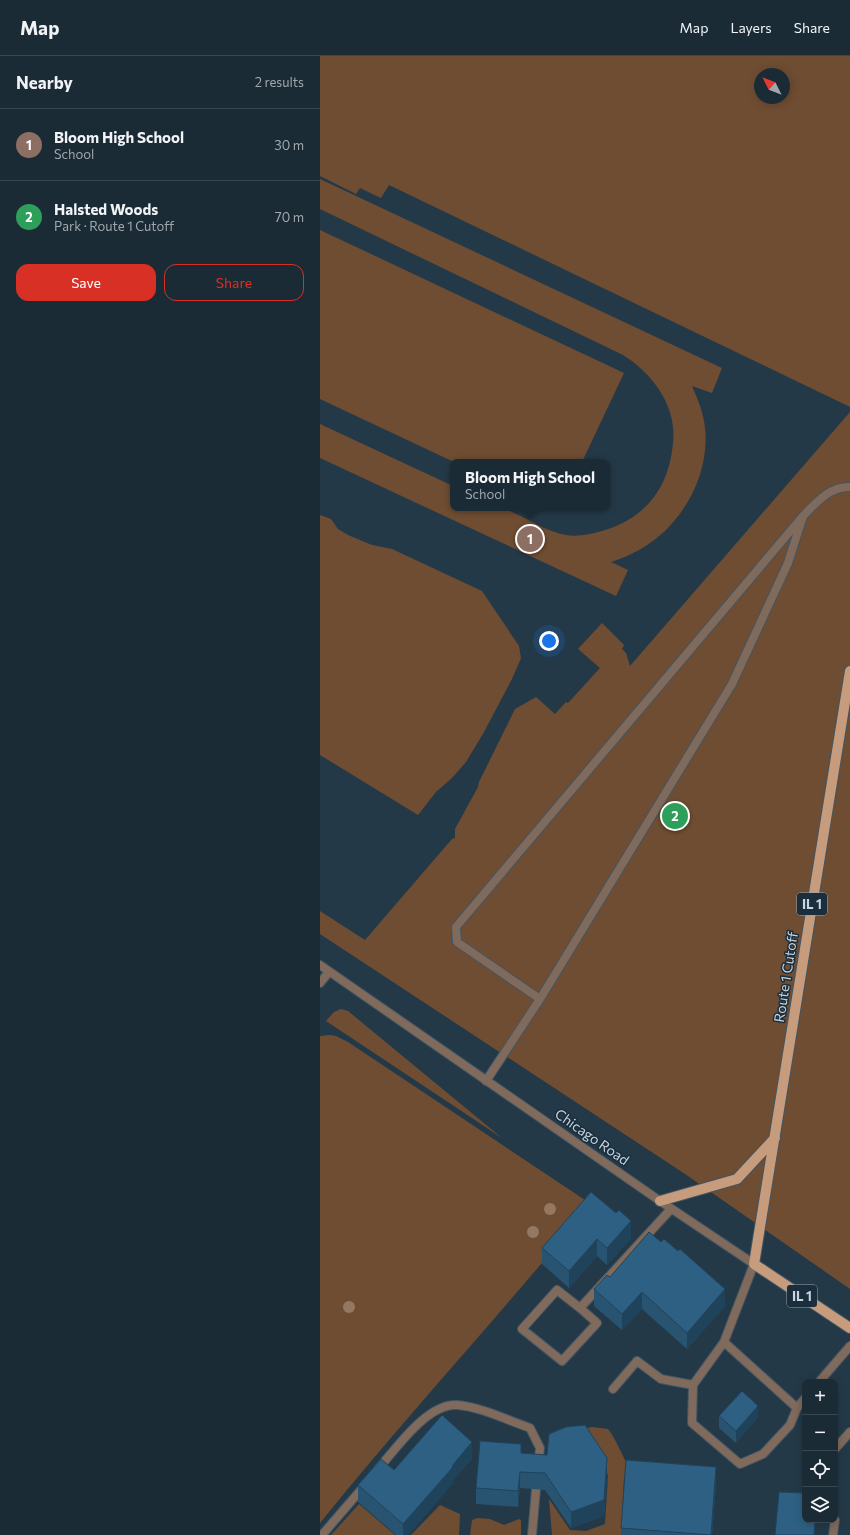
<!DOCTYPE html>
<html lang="en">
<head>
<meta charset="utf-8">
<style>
  :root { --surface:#1b2b36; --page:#283742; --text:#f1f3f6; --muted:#a0a7ad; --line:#394751; --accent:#d93025 }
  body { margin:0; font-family:Commissioner,sans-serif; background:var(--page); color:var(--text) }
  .controls { position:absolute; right:12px; bottom:12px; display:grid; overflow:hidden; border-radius:8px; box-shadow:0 2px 10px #0003 }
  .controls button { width:36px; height:36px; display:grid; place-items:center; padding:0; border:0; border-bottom:1px solid var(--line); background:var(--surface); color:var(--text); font:20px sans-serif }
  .compass { position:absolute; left:434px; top:12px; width:36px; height:36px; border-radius:50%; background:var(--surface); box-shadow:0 2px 10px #0003; rotate:312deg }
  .you { position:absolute; left:229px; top:585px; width:14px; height:14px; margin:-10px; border:3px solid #fff; border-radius:50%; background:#1a73e8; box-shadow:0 0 0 6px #1a73e833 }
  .badge { display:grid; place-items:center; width:26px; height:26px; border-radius:50%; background:var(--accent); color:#fff; font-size:13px; font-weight:700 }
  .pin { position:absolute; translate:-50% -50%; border:2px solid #fff; box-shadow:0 1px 4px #0006 }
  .popup { position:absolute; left:130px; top:403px; width:160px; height:52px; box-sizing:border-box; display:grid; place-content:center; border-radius:8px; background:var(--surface); filter:drop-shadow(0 1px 3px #0005); font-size:13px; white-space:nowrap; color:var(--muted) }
  .popup b { font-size:15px; color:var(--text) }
  .popup::after { content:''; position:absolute; left:50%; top:100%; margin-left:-8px; border:8px solid transparent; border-top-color:var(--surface) }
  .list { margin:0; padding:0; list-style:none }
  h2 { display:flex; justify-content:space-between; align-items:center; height:52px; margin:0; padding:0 16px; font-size:17px }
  h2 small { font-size:13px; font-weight:400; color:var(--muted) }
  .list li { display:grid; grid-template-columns:26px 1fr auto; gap:12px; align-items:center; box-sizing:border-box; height:72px; padding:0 16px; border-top:1px solid var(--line) }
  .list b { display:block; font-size:15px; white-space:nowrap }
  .list p { margin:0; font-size:13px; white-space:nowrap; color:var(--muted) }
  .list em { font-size:13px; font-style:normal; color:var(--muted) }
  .actions { display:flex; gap:8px; padding:12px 16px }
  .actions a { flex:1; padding:9px 0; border:1px solid var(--accent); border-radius:12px; text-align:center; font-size:14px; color:var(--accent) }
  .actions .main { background:var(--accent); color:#fff }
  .icon { flex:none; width:22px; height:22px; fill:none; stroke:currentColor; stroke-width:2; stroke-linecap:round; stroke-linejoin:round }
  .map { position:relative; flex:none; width:530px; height:1479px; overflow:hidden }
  header { display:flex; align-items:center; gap:24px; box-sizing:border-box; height:56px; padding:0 20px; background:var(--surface); border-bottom:1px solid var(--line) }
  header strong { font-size:19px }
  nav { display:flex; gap:22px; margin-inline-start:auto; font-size:14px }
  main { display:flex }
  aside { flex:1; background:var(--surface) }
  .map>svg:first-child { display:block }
  .green { fill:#6f4d32; fill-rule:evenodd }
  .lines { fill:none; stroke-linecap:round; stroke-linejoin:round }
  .service-casing { stroke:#425563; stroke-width:10 }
  .minor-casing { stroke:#425563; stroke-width:10 }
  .tertiary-casing { stroke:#425563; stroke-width:10 }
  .primary-casing { stroke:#425563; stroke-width:12 }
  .service { stroke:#7f6a5b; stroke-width:8 }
  .minor { stroke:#7f6a5b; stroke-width:8 }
  .tertiary { stroke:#7f6a5b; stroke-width:8 }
  .primary { stroke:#c69c7d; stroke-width:10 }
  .tree { fill:#957861 }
  .wall { fill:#285371 }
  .shaded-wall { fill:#20435c }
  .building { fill:#2e6083; stroke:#20435c }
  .labels { text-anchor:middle; stroke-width:3; stroke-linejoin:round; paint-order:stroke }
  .shield { fill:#1a2e3d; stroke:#94a3ae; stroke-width:1 }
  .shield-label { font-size:13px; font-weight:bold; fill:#c8d5df }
  .street-label { font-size:14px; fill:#c8d5df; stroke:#1a2e3d }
</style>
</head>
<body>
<header>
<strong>Map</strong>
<nav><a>Map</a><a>Layers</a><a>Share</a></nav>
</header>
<main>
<aside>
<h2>Nearby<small>2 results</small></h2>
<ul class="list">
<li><span class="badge" style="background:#8d6e63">1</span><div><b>Bloom High School</b><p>School</p></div><em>30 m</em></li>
<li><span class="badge" style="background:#2e9e5b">2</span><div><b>Halsted Woods</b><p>Park · Route 1 Cutoff</p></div><em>70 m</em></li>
</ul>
<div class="actions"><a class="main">Save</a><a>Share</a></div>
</aside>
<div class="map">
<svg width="530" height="1479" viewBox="0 0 530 1479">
  <rect width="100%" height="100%" fill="#243948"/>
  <!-- green -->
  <path class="green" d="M0,0h530v351l-461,-222 -8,13 -21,-10 -4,6 -36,-18zM440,18h24v24h-24z
    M0,123l402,189 -10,25 -20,-7c5,12 10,23 12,35 9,50 -21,105 -65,129 -9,5 -18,9 -28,12l17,8 -12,26 -296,-138v-34l133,62v22c13,0 37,-3 49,0 22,7 41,23 64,27 12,2 25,-1 36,-4 44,-13 67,-43 71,-88 4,-37 -20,-69 -50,-88l-303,-146z
    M0,174l304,143 -42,89h-128l-134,-63z
    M530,356v877l-165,-115 -365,-240v-23l45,29 87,-101 3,-1v-9l23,-42 1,-5 36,-73 21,-12 19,17 11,-12 2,1 32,-35 -22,-19 24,-26 22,22 -2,4 4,4 4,13z
    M0,459l11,4 7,10 10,6 24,10 20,4 90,42 37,55 2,12 -9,21 -28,53 -18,30 -14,16 -16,14 -18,23 -98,-60z
    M21,953l7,2 154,127 -176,-117 8,-9z
    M10,979l6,1 12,6 243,162c-88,108 -183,210 -271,319v-487z
    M273,1371l15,2c9,12 14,26 21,39l-5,9 -3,58h-69l-3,-36 21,31 16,1 19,-7 3,-49 -28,-46z
    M39,1448l36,31h-64z
    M120,1449l20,9 -1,21h-48z
    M158,1462l12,1 14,6 15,-6 2,1v15h-51l2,-15z"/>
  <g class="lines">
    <!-- service casing -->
    <g class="service-casing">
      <path id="service" d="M483,460c13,-13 27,-30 47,-29
        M166,1025l54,-82 192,-315 56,-121 15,-47 -347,411 1,15 83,57
        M434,1208l-30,78 -31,43 -1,38 48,41 23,-10 27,-29 7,-17
        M260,1252l-23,-18 -35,39 40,32 35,-38 -17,-15 91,-99
        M404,1286l73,66 8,-10
        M499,1326l31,-36
        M293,1333l24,-28 24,18 32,6
        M515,1393l15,-17
        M58,1413c18,-20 49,-66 79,-64 24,2 50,15 73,23l10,20 -2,17
        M2,1479l44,-51
        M212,1479l5,-57
        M513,1479l2,-15"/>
    </g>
    <!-- minor casing -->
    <g class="minor-casing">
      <path id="minor" d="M0,927l9,-11"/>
    </g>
    <!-- tertiary casing -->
    <g class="tertiary-casing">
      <path id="tertiary" d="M0,909l340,236 94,63"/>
    </g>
    <!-- primary casing -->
    <g class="primary-casing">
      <path id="primary" d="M530,615l-96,593 96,64
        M340,1145l77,-22 38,-41"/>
    </g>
    <!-- service -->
    <use href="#service" class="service"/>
    <!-- minor -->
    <use href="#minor" class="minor"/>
    <!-- tertiary -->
    <use href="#tertiary" class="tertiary"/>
    <!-- primary -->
    <use href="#primary" class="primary"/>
  </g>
  <!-- trees -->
  <g class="tree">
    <circle cx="230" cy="1153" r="6"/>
    <circle cx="213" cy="1176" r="6"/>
    <circle cx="29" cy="1251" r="6"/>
  </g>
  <!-- wall -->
  <path class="wall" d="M271,1136l40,46 -24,27 -10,-9 -28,32 -27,-24v-16z
    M290,1221l115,29 -38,43 -45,-40 -20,21 -28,-24v-17z
    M399,1360l39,1 -22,26 -17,-15z
    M201,1397l86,21 -3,42 -33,12 -26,-38 -25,-2 -2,19 -42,-3v-16z
    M152,1403l-19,21v3l-45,52h-12l-38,-33v-17l36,-15z
    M396,1428l-4,51h-91v-7z"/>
  <!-- shaded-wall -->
  <path class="shaded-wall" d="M311,1165v17l-24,27v-17z
    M277,1183v17l-28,32v-17z
    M405,1233v17l-38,43v-16z
    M322,1236v17l-20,21v-16z
    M438,1350v11l-22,26v-12z
    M152,1386v17l-19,21v3l-45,52h-5v-11l49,-58z
    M287,1402v16l-3,42 -33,12v-16z
    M396,1411v17l-4,51h-1z
    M200,1416v16l-2,19v-16z
    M495,1464h1l-1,15h-1z"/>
  <!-- building -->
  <path class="building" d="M271,1136l25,21 3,-3 12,11 -24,27 -10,-9 -28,32 -27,-23z
    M329,1176l12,10 3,-3 14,12 2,-2 45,40 -38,44 -45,-41 -20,22 -28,-25 13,-14 3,2z
    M422,1335l16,15 -22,25 -17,-15z
    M122,1359l30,27 -20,24 1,1 -50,57 -45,-39 23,-26 13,11z
    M265,1369l22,33 -3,42 -33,12 -26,-39 -25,-1 -2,19 -42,-3 4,-47 41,3v9l26,2 2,-21 17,-7z
    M306,1404l90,7 -5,68 -90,-7z
    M459,1436l26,1v27h10l-1,15h-39z"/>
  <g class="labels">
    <!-- shield labels -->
    <g class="shield">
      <rect x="477" y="837" width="30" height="22" rx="3"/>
      <rect x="467" y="1229" width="30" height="22" rx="3"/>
    </g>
    <g class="shield-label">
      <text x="492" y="853">IL 1</text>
      <text x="482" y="1245">IL 1</text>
    </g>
    <!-- street labels -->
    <g class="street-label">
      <text transform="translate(466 921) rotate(-81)" y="5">Route 1 Cutoff</text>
      <text transform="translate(272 1081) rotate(35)" y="5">Chicago Road</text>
    </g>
  </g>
</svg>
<div class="controls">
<button>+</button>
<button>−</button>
<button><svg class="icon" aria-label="locate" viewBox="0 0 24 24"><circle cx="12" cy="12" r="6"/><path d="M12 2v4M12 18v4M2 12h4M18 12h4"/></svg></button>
<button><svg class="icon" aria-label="layers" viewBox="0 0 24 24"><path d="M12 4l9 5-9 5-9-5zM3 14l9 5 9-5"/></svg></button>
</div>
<svg class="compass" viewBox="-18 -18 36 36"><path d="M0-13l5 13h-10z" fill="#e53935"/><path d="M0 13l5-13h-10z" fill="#a0a7ad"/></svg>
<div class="you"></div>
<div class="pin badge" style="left:210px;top:483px;background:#8d6e63">1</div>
<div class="popup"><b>Bloom High School</b>School</div>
<div class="pin badge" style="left:355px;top:760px;background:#2e9e5b">2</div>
</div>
</main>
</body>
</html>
